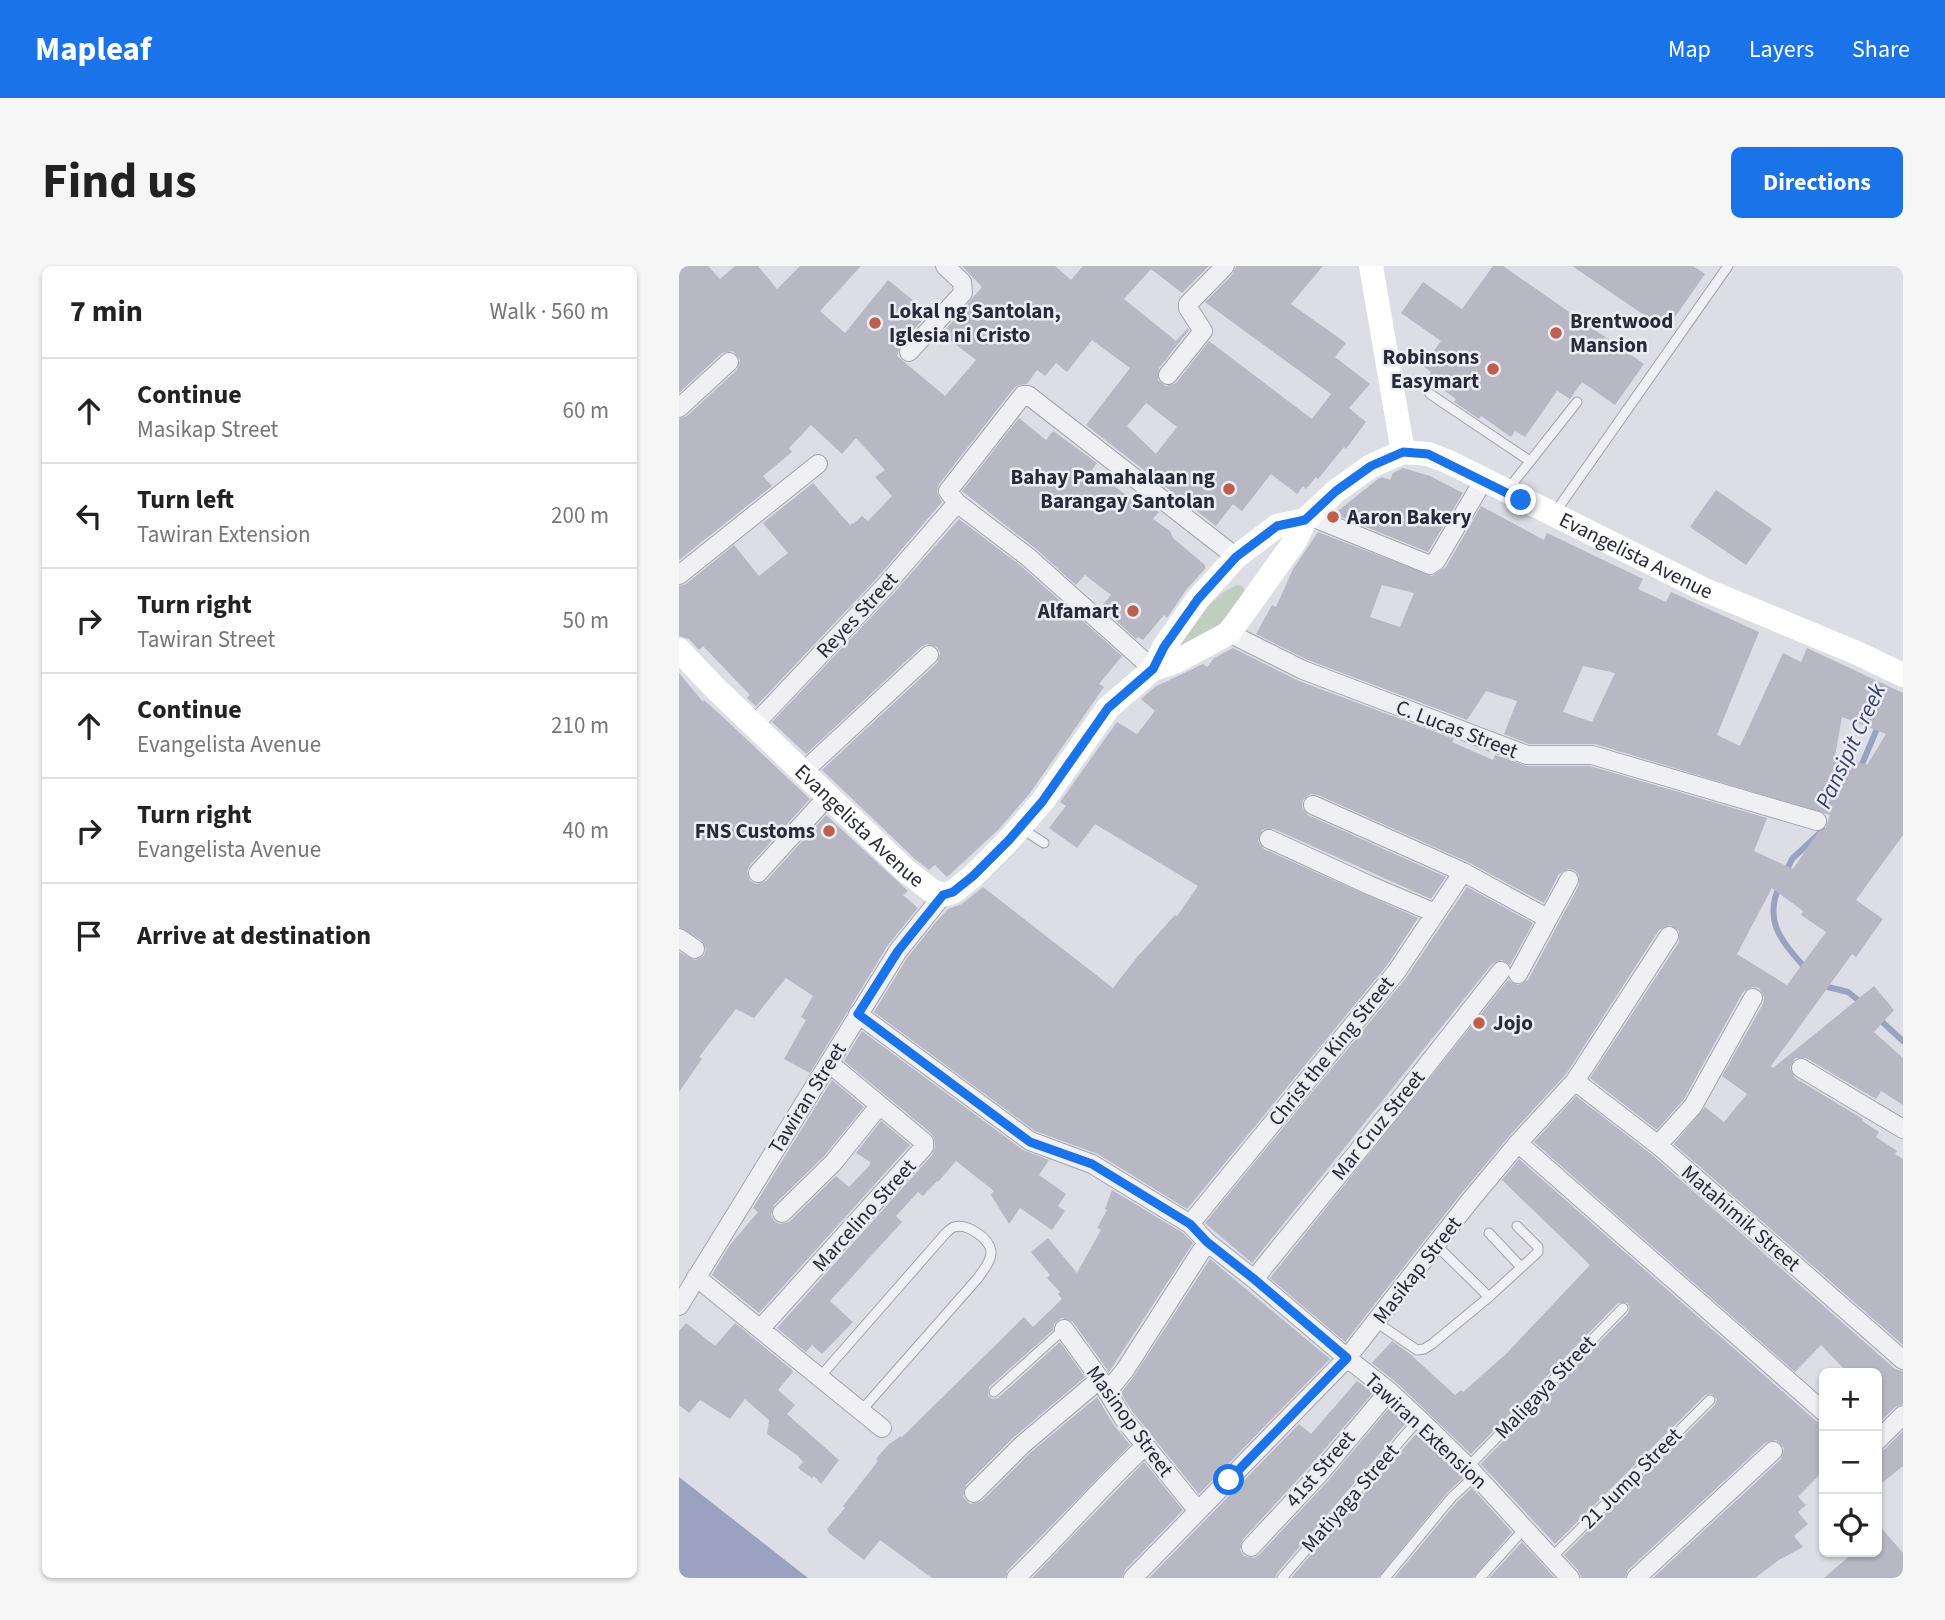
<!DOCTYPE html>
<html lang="en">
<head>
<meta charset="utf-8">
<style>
  :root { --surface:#fff; --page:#f6f6f6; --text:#222; --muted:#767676; --line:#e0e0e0; --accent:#1a73e8 }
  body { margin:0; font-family:"Source Sans 3",sans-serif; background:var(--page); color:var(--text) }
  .controls { position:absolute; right:21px; bottom:21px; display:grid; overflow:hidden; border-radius:10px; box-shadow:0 2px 5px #0004 }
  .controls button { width:63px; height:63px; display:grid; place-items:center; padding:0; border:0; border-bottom:2px solid var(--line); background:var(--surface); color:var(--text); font:35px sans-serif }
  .stop { position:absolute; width:21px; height:21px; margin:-16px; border:5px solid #1a73e8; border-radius:50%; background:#fff }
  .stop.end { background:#1a73e8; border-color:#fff; box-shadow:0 2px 7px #0008 }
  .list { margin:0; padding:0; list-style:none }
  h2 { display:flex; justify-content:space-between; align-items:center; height:91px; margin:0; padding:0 28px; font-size:30px }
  h2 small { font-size:23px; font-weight:400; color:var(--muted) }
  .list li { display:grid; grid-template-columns:46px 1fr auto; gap:21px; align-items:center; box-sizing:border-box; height:105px; padding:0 28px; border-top:2px solid var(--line) }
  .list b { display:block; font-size:26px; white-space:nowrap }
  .list p { margin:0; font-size:23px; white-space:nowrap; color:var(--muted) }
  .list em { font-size:23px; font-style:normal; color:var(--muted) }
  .icon { flex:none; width:38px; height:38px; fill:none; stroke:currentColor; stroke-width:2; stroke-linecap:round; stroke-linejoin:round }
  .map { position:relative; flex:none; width:1224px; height:1312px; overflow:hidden; border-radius:10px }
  header { display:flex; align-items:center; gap:42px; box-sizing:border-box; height:98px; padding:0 35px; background:var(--accent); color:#fff }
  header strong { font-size:33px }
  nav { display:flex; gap:38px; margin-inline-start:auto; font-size:24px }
  .intro { display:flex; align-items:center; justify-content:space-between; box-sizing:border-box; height:168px; padding:0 42px }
  h1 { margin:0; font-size:49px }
  .button { padding:18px 32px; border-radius:10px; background:var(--accent); color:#fff; font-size:24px; font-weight:700 }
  main { display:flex; gap:42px; padding:0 42px }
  aside { flex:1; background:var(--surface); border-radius:10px; box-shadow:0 2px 5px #0004 }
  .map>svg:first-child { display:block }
  .green { fill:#bfcec0 }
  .water { fill:#9ba2c1 }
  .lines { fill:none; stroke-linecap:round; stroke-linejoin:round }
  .stream { stroke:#9ba2c1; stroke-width:6 }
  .building { fill:#b8b8c4; fill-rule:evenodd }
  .lane-casing { stroke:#a3a3ae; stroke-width:11 }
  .street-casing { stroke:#a3a3ae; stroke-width:20 }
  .lane { stroke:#efeff4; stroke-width:9 }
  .street { stroke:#efeff4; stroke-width:18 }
  .secondary { stroke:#fff; stroke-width:24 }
  .route { stroke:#1a73e8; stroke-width:9 }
  .poi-dot { fill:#bd5f4e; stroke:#ececf3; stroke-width:2.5 }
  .labels { text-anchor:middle; stroke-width:5; stroke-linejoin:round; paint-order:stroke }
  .poi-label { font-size:21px; font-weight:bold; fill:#282939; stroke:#ececf3; text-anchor:start }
  .street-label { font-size:21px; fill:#282939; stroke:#ececf3 }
  .water-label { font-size:23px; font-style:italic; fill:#373e68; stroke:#ececf3 }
</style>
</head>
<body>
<header>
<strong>Mapleaf</strong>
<nav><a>Map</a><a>Layers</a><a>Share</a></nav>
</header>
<div class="intro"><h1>Find us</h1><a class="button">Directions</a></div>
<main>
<aside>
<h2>7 min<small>Walk · 560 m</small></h2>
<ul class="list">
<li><svg class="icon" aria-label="ahead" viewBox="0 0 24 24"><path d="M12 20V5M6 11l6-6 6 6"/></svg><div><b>Continue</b><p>Masikap Street</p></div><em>60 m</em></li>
<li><svg class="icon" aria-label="left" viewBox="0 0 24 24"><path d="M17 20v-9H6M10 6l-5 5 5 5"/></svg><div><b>Turn left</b><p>Tawiran Extension</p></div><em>200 m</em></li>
<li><svg class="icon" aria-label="right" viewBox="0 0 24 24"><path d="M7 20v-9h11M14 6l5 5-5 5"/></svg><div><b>Turn right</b><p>Tawiran Street</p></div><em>50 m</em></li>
<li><svg class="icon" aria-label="ahead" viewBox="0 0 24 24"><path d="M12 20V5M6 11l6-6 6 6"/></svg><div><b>Continue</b><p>Evangelista Avenue</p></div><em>210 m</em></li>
<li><svg class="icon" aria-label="right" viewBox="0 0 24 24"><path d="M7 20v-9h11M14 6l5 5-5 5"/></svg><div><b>Turn right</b><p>Evangelista Avenue</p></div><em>40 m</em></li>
<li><svg class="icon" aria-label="arrive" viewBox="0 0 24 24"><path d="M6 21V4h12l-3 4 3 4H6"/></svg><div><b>Arrive at destination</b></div></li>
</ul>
</aside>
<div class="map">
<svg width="1224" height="1312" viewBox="0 0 1224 1312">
  <rect width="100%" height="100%" fill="#dddde5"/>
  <!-- green -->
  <path class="green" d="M558,319l5,1 3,6c-19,27 -31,43 -63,55l-4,-8 2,-7 42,-39z"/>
  <!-- water -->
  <path class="water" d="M0,1211l129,101h-129z"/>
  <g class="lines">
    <!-- stream -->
    <path class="stream" d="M1181,503l19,-45
      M1106,608l7,-15 31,-29
      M1101,618c-17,38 1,56 26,85
      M1141,719l28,7 15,12
      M1200,753l24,22"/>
  </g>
  <!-- building -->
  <path class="building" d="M0,0h29l12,13 15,-13h23l19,23 23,-23h61l-41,45 25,22 43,-53 26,21 -3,3 15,12 -25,28 -4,12 48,40 31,-36 -34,-26 40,-47 -20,-21h93l16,14 12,-14h126l-27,27 -31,-24 -27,30 52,42 12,-13 1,2 -30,38 -1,12 8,6 10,-3 33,-42 103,78 19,-25 -126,-92 28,-28 3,-8h87l-32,38 55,39 -11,14 35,27 -21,24 17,14 -20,27 -2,-2 -26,32 -2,-2 -10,12 -3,-3 -6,8 -26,-20 -29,37 -9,-7 -17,22 -130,-101 44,-57 -38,-28 -25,32 -11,-9 -11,13 -8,-6 -10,14 -8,1 -5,3 -75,96 -2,8 5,10 -64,75 -122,129 -9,-8 3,-3 -47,-49 -4,4 -10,-11 -10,-3v-50l7,-2 48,-39 25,31 29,-23 -25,-30 50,-40 37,42 2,-2 1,1 9,-8 6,5 24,-25 -17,-19 10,-7 -29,-32 -14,16 -31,-29 -22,23 3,4 -29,24 9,10 -93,74v-141l8,-3 50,-46 3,-10 -7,-9 -11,2 -43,40zM467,137l31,24 -21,27 -29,-28z
    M814,0h10l141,98 -29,41 -33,-23 -12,17 -13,-8 -32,46 -10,-6 -4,6 -30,-21 -2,3 -13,-9 -12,-8 2,-3 -29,-21 4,-6 -8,-6 18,-25 -40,-28 22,-31 39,27z
    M893,0h121l12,8 -39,56z
    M340,152l27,22 7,-9 44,32 -5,7 45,33 4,-6 18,15 -6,7 17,12 3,7 32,27v4l-19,21 -19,28 -3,-3 -21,25 -5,-3 -2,2 -35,-32 10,-12 -26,-20 -9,10 -40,-36 -74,-58z
    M724,202l27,8 33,17 -35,59 -94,-38 44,-35 4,-2 8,3 3,-7z
    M1037,224l56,39 -26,36 -56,-38z
    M802,240l63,34 3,-7 96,46 -5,10 28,13 5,-10 88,40 -42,103 23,11 43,-93 18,9 6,-14 96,45v142l-47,65 27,19 -27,38 -4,-3 -81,112 2,2 101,-82 20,24 -20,22 29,26v47l-22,-14 -5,8 -70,-41h-11l-5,10 5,10 68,41 -1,2 17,11 -3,5 21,14 -2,3 8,5v186l-229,-201 31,-37 19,15 23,-28 -25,-18 41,-72 1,-7 -5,-9 -7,-1 -9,5 -59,107 -27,31 -67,-52 89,-136v-11l-9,-6 -11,5 -93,144 -56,61 -50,60 -115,147 -75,-64 238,-298 10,5 10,-5 51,-95v-10l-5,-5 -6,-1 -9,5 -15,29 -76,-41 -150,-67 -7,-1 -8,6 -1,7 6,8 138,62 -15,22 -157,-70 -12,1 -4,11 6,8 154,69 -30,46 -201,245 -89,-55 -63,-23 -161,-119 33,-54 28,-35 13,-14 14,-5 21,-17 130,101 25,-32 37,-41 2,1 21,-30 -103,-62 -18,24 -28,-20 17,-22 -6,-4 57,-80 20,12 18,-23 -14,-12 14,-12 48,-23 4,3 7,-9 19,-10 66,33 155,58 -2,3 41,18 2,-5 32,11h63l177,52 -13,33 39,18 25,-37 7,-3 5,-14 -235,-71h-66l-25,-10 13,-33 -31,-10 -19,29 -159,-60 -52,-26 16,-29 4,2 17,-38 25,-37 114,44 14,-9zM703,319l32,8 -14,34 -30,-10zM904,400l32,7 -23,49 -29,-10zM1163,451l44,17 -19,31 -32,-9zM1093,622l31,23 -2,4 25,17 -39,53 -50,-31z
    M280,253l62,47 101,90 -23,28 5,3 -74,106 -32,37 -51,47 -12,-12 -6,5 -14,-11 -93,-89 115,-107 3,-10 -3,-6 -10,-3 -6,3 -115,107 -34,-32 122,-129z
    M0,407l24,29 1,-2 22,20 84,79 -60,66 -3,6 3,10 6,3 10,-3 60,-66 82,76 -5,4 15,13 -30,37 -78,128 -26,-14 22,-39 -5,-3 12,-21 -27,-18 -32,40 -18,-9 -37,48 3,2 -23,33v-140l16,8 9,-4 2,-7 -5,-9 -22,-13z
    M788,621l66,36 -23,42 -8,-5 -10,4 -240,299 -47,-40 201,-245z
    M183,765l161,119 26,10 -10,15 27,19 -8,12 7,5 -13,19 -32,-22 -11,16 -18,-29 3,-4 -38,-30 -18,21 -1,-1 -14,15 -5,-4 -22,24 6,6 -72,79 23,21 -31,32 -10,-9 -6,7 -29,-24 155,-173 3,-8 -1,-9 -3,-5 -87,-72z
    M153,814l32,27 -39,48 -51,50 -3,10 3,6 6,3 9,-2 47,-46 13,11 21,-22v-3l-14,-9 25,-32 29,24 -151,168 -47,-38 17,-29 29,-34 -5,-4z
    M897,830l75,58 244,215 8,2v33l-8,3 -18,18v-52h-29l-27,-28 -26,27 -261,-230z
    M840,893l297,262 8,2v47l-26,27 8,8 -8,7 10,12 -14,12 9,11 -24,13 -24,18h-102l128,-119 3,-11 -8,-8 -11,3 -137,127 -3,8h-44l-3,-8 -14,-15 151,-150 2,-6 -5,-5 -7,1 -150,149 -74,-80 147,-151 2,-6 -3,-4h-9l-147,151 -74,-71 -25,-20 20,-22 18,13 45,41 6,-5 2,2 43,-38 84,-89 -88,-85z
    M433,924l71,43 10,10 -84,129 -36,-50 -11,-4 -8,6 -1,6 -64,57 -1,9 5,3 5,-1 62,-56 25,35 -71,60 -48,48 -3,12 7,7 12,-3 48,-48 67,-56 16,27 17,21 -122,125 -3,8h-73l-52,-38 -16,20 -35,-27 -2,-4 18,-21 -2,-2 35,-45 -2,-2 12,-14 13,-9 1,1 122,-120 9,10 29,-28 -4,-5 2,-2 -13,-14 3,-3 -19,-23 17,-14 29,35 24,-43 -4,-2 10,-18 -2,-1z
    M531,993l120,100 -131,135 -67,-83 -11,-18 13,-17z
    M7,1057l29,23 20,-23 56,46 2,3 -15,18 17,15 -8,9 52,46 -18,24 -7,-8 -2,2 -14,-10 5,-6 -5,-6 -31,-22 2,-14 -24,-21 -15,20 -30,-19 -11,13 -10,-8v-74z
    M678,1115l16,12 -62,72 -68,74 -3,11 4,6 10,2 5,-3 69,-74 62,-74 16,16 -129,150 -2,5h-126l150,-154 12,10z
    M1224,1165v35l-26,21v-35l8,-3z
    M738,1167l46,45 -16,15 -69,85h-87z
    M465,1196l39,48 -58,60 -3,8h-90z
    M793,1222l40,44 -39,46h-79l63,-76z
    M1198,1257l26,30v25h-79l30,-26h23z
    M843,1276l33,36h-66z"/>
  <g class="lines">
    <!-- lane casing -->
    <g class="lane-casing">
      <path id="lane" d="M751,128l100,67
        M830,222l68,-86
        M875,248l174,-248
        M343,563l22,14
        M810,967l32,34
        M757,979l53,52
        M697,1056l41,28 7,-1 8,-5 57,-47 49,-45v-5l-21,-21
        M140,1112l126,-144c3,-3 6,-6 9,-7 13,-4 35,11 37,24 1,10 -8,19 -13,27l-117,133
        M315,1126l70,-63
        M789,1201l155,-159
        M873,1291l158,-157
        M603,1312l137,-159
        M706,1312l67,-81 23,-21
        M801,1312l45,-50"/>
    </g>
    <!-- street casing -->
    <g class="street-casing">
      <path id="street" d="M230,86l54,-59 -1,-11 -17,-16
        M489,109l35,-44 -15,-23v-4l37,-38
        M0,142l50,-46
        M630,250l121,49 6,-4 47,-80
        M0,309l139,-111
        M550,367l74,37 224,85h65l225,66
        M474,403l-125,-112 -71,-54 -9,-12 75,-96h5l208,162
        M75,459l132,-140 71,-82
        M124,506l126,-117
        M634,539l150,67 84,46
        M590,573l100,46 66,28
        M79,607l70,-77
        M0,672l16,11
        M839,708l51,-94
        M179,748l172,127 62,23 98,60 17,18 47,37 93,79 42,33 30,28 49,48 102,111
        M1122,802l102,61
        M896,815l83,64 245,215
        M839,877l306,269
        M979,879l35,-39 60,-108
        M103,947l51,-50 46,-57
        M511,958l207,-253 66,-99
        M17,1011l186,151
        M575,1013l140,-172 107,-136
        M0,1040l219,-355 45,-56
        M82,1062l163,-181v-5l-95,-79
        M385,1063l36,50 23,39 75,93
        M428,1126l18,-22 82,-128
        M1198,1175l26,-26
        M295,1227l48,-48 78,-66
        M572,1281l69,-74 69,-82
        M337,1312c44,-43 84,-90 129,-132
        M454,1312l214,-220 122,-156 49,-59 57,-62 94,-145
        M957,1312l137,-127"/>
    </g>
    <!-- lane -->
    <use href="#lane" class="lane"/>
    <!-- street -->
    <use href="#street" class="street"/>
    <!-- secondary -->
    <g class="secondary">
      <path d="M692,0l32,186"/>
      <path id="s1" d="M0,384l35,37 191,183 27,21 11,4 10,-3 20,-16 36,-36 33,-38 66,-94 45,-39 11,-22 34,-48 38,-42 41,-31 28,-6"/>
      <path id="s2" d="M474,403l24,-8 52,-28 66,-92 10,-21 31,-29 35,-25 32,-14 25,2 21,8 254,127 154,64 46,22"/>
    </g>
  </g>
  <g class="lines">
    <!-- route -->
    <path class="route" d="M550,1214l118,-122 -93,-79 -47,-37 -17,-18 -98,-60 -62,-22 -172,-128 40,-63 45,-56 10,-3 20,-16 36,-36 33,-38 66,-94 45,-39 11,-22 34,-48 38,-42 41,-31 28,-6 31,-29 35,-25 32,-14 25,2 93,46"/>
  </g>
  <!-- markers -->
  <g class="poi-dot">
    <circle cx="196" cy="57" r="7"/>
    <circle cx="877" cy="67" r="7"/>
    <circle cx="814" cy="103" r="7"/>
    <circle cx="550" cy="223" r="7"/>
    <circle cx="654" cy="251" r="7"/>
    <circle cx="454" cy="345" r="7"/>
    <circle cx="150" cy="565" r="7"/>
    <circle cx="800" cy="757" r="7"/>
  </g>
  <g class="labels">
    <!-- poi labels -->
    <g class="poi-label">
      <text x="210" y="52">Lokal ng Santolan,<tspan x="210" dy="24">Iglesia ni Cristo</tspan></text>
      <text x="891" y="62">Brentwood<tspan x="891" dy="24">Mansion</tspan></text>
      <text x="800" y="98" text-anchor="end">Robinsons<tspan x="800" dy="24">Easymart</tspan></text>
      <text x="536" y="218" text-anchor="end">Bahay Pamahalaan ng<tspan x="536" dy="24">Barangay Santolan</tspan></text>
      <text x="668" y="258">Aaron Bakery</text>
      <text x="440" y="352" text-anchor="end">Alfamart</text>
      <text x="136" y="572" text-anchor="end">FNS Customs</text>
      <text x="814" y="764">Jojo</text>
    </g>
    <!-- street labels -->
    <g class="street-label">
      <text dy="7" stroke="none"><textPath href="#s2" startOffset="598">Evangelista Avenue</textPath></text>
      <text transform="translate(178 349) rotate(-47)" y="7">Reyes Street</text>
      <text transform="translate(778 463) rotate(21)" y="7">C. Lucas Street</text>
      <text dy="7" stroke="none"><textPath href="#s1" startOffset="252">Evangelista Avenue</textPath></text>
      <text transform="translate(652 785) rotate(-51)" y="7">Christ the King Street</text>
      <text transform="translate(128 832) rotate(-58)" y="7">Tawiran Street</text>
      <text transform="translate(699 859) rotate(-51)" y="7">Mar Cruz Street</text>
      <text transform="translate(185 949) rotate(-48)" y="7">Marcelino Street</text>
      <text transform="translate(1062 952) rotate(41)" y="7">Matahimik Street</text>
      <text transform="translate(738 1004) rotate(-52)" y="7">Masikap Street</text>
      <text transform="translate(866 1121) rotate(-46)" y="7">Maligaya Street</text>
      <text transform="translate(451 1155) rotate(54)" y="7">Masinop Street</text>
      <text transform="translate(747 1165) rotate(43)" y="7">Tawiran Extension</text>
      <text transform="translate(641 1203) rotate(-49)" y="7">41st Street</text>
      <text transform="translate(952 1212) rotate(-45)" y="7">21 Jump Street</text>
      <text transform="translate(671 1232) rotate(-49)" y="7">Matiyaga Street</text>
    </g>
    <!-- water labels -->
    <g class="water-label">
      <text transform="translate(1171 480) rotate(-65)" y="8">Pansipit Creek</text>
    </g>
  </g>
</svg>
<div class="controls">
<button>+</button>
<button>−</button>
<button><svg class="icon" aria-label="locate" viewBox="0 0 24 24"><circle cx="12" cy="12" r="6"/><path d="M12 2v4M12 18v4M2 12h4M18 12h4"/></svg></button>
</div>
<div class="stop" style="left:550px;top:1214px"></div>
<div class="stop end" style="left:842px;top:234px"></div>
</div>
</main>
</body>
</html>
